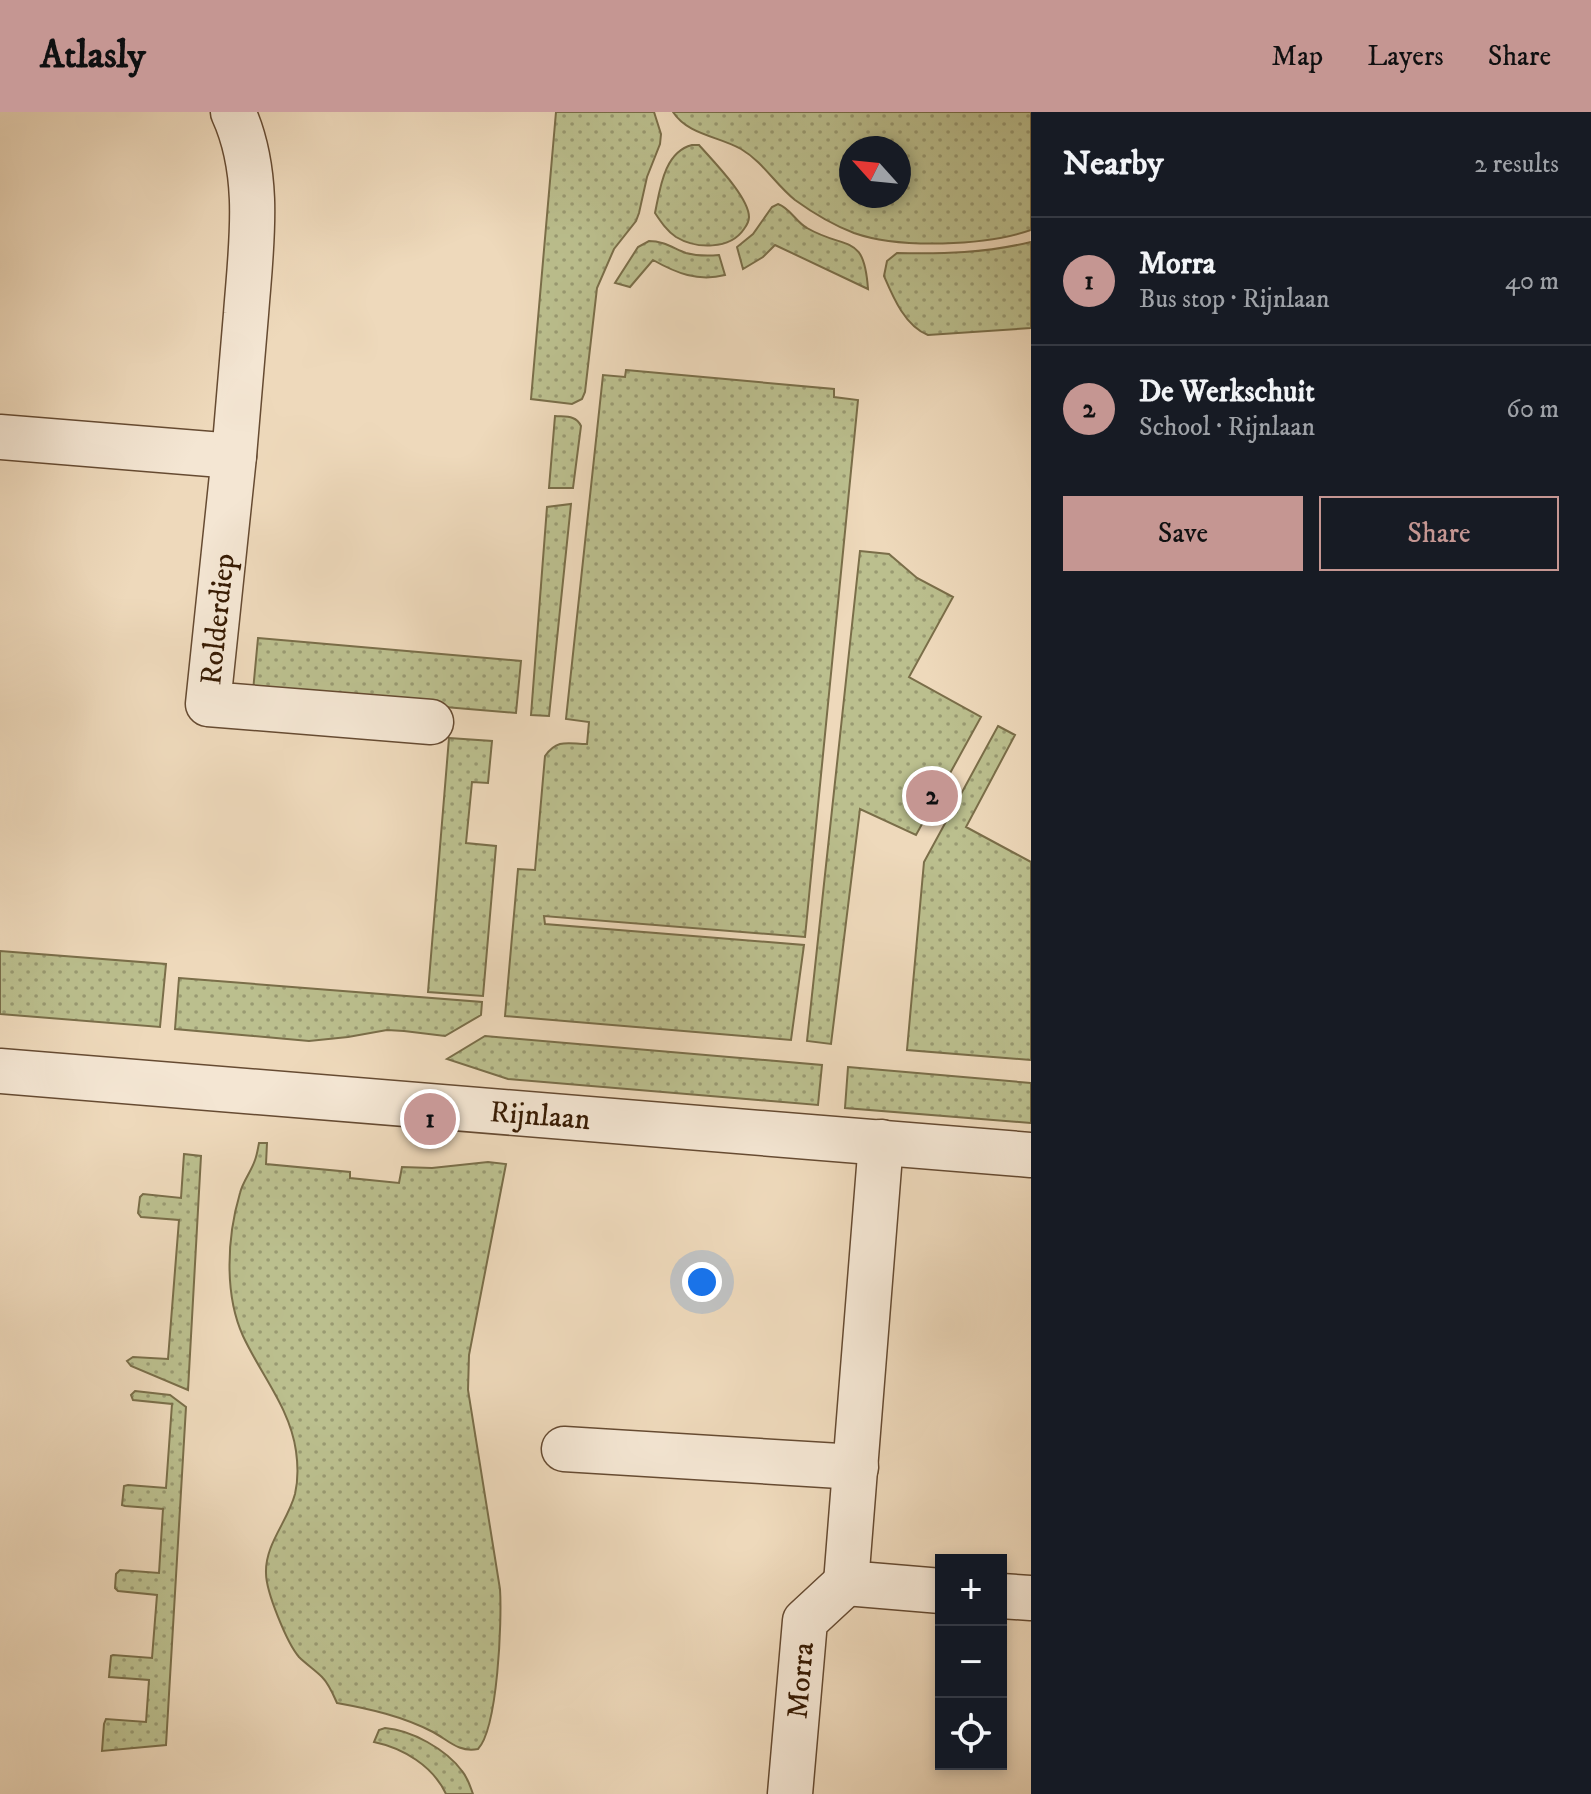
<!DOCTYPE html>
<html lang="en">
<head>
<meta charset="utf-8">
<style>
  :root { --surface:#171b24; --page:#242831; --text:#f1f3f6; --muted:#9ea1a6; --line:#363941; --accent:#c59692 }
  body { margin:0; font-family:"IM FELL DW Pica",serif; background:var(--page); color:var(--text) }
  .controls { position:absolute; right:24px; bottom:24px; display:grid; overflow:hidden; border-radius:0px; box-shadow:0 4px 12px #0003 }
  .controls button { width:72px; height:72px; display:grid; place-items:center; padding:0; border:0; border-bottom:2px solid var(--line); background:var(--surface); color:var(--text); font:40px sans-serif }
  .compass { position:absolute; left:839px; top:24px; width:72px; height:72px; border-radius:50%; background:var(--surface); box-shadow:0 4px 12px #0003; rotate:297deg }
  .you { position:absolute; left:702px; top:1170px; width:28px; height:28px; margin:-20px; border:6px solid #fff; border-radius:50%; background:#1a73e8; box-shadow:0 0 0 12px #1a73e833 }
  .badge { display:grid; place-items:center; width:52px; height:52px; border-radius:50%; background:var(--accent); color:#111; font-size:26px; font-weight:700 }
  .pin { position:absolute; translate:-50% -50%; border:4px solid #fff; box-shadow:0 2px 8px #0006 }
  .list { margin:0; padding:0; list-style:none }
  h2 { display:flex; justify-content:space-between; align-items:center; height:104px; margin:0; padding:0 32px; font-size:34px }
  h2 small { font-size:26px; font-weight:400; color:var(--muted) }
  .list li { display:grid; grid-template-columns:52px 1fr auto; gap:24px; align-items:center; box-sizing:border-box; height:128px; padding:0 32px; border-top:2px solid var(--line) }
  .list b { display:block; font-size:30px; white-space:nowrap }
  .list p { margin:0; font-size:26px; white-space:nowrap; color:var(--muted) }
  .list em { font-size:26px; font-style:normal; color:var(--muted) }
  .actions { display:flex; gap:16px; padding:24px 32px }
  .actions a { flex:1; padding:18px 0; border:2px solid var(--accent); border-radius:0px; text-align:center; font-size:28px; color:var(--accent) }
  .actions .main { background:var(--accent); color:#111 }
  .icon { flex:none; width:44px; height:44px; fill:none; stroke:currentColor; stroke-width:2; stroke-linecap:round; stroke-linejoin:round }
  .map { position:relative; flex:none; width:1031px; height:1682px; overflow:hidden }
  header { display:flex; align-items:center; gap:48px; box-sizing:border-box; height:112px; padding:0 40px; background:var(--accent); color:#111 }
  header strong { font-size:38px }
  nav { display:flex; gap:44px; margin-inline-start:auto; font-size:28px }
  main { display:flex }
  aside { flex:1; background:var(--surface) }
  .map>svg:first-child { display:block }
  .grass { fill:url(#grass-dots); stroke:#7a6e49; stroke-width:2; fill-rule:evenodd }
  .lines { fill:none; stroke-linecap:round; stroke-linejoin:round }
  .minor-casing { stroke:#664b32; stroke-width:47 }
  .minor { stroke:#f4e6d3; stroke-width:44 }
  .labels { text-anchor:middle; stroke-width:6; stroke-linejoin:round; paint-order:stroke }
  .street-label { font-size:30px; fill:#381c04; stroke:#f4e6d3 }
</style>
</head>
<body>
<header>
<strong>Atlasly</strong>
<nav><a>Map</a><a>Layers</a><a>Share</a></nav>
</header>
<main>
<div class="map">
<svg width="1031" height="1682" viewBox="0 0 1031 1682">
  <defs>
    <pattern id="grass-dots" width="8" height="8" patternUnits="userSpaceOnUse" patternTransform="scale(2)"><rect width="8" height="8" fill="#bbbf8e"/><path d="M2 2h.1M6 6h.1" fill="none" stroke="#999a72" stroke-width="1.8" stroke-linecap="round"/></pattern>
  </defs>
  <rect width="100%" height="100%" fill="#eed9bb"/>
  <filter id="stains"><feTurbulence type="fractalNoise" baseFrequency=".0025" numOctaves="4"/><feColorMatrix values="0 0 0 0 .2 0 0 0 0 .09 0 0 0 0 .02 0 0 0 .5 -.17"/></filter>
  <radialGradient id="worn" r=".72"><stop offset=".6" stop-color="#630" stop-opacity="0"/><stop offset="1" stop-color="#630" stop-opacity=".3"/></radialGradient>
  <!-- grass -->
  <path class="grass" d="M556,0h98l7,22 -1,10 -13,33 -8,36 -3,8 -22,28 -17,39 -12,104 -3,7 -10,5 -41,-5z
    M673,0h358v118c-45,16 -132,19 -177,3 -21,-8 -41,-20 -59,-33 -19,-15 -32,-38 -54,-51 -23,-13 -53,-14 -68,-37zM851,36h48v48h-48z
    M692,33h7c13,15 50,52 50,72 0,5 -2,8 -5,12 -14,21 -48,20 -68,8 -9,-6 -15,-15 -21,-24 5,-24 9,-61 37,-68z
    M778,92c12,4 18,18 29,24 40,23 57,4 61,61l-93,-44 -12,12 -20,12 -6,-22 16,-13 19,-27z
    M649,129c14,0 24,7 37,12 11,3 22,3 33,2l6,20c-27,7 -49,-2 -72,-15l-23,27 -15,-4 23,-36z
    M1031,130v86l-103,7c-23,-9 -35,-38 -44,-59l3,-15 10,-8c47,1 88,0 134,-11z
    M626,258l208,19v8l24,3 -53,537 -261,-21 1,8 259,21 -13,95 -286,-24 13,-147 17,1 10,-114c13,-18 24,-12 42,-12l2,-22 -23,-3 37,-344 22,2z
    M555,304c11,1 21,-1 26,10l-8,62h-24z
    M571,392l-22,212 -18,-1 16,-208z
    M860,439l29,3 28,24 36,19 -44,80 72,40 -65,118 -56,-26 -29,235 -24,-3z
    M258,526l263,23 -5,52 -263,-22z
    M998,614l17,9 -49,92 65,35v198l-124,-10 17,-188z
    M449,626l43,3 -4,42 -16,-1 -6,61 30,3 -13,150 -55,-4z
    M0,839l166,13 -6,63 -160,-13z
    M179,866l303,24 -1,13 -36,21 -41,-5 -17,-1 -39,7 -39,4 -134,-12z
    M485,924l337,29 -4,40 -310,-26 -61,-20z
    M848,955l183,16v40l-186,-15z
    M259,1031h8l-1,21 84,8v6l49,5 3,-16 30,1 56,-6 18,2 -37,191 -1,35 32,199c2,31 -2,139 -22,160 -19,4 -30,-9 -45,-17 -31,-16 -63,-23 -96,-29 -4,-9 -8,-19 -15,-26 -7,-7 -16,-13 -23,-20 -12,-14 -33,-65 -33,-84 -1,-29 22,-52 29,-79 3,-13 3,-29 1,-43 -6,-43 -35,-76 -53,-115 -19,-42 -16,-99 -3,-143 3,-12 11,-21 15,-33 2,-5 3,-12 4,-17z
    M184,1042l17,2 -13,234 -57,-24 -4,-5 6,-4 35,2 11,-139 -38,-3 -3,-4 2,-16 3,-3 38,4z
    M135,1279l35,4 16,12 -20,338 -64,6 2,-27 2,-5 40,3 3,-42 -40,-3 2,-21 2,-1 39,3 5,-63 -39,-4 -3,-3 1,-14 4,-4 39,3 4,-64 -38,-3 -3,-1 2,-19 4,-1 38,3 6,-84 -39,-4 -2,-5z
    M385,1616c26,2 61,21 77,43 6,7 8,15 11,23h-27c-13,-28 -43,-46 -72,-52l5,-12z"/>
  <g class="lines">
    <!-- minor casing -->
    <g class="minor-casing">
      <g id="minor">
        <path d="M0,325l234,19c4,-48 8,-95 12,-142 5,-67 16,-139 -13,-202"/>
        <path d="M234,344l-26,248 223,18"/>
        <path id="s1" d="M0,959l1031,84"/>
        <path d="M881,1030l-35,441 95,8"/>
        <path d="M564,1337l292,18"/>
        <path d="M1001,1484l30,2"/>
        <path id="s2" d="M790,1682l15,-173 41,-38"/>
      </g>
    </g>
    <!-- minor -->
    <use href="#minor" class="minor"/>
  </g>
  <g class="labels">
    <!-- street labels -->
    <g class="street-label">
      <text transform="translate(217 507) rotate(-84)" y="10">Rolderdiep</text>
      <text dy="10" stroke="none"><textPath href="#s1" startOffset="542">Rijnlaan</textPath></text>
      <text dy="10" stroke="none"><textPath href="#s2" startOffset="114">Morra</textPath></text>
    </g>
  </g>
  <rect width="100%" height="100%" filter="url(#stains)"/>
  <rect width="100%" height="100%" fill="url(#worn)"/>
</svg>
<div class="controls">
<button>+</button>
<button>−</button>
<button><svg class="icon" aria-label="locate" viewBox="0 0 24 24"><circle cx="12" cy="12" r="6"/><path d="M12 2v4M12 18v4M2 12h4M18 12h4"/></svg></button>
</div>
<svg class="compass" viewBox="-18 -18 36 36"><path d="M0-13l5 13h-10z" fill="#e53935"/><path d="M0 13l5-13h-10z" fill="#9ea1a6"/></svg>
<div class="you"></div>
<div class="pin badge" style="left:430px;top:1007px">1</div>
<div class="pin badge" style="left:932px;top:684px">2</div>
</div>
<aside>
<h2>Nearby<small>2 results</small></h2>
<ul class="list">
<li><span class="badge">1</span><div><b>Morra</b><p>Bus stop · Rijnlaan</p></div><em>40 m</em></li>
<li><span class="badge">2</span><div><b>De Werkschuit</b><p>School · Rijnlaan</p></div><em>60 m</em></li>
</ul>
<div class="actions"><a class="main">Save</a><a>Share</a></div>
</aside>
</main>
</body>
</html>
